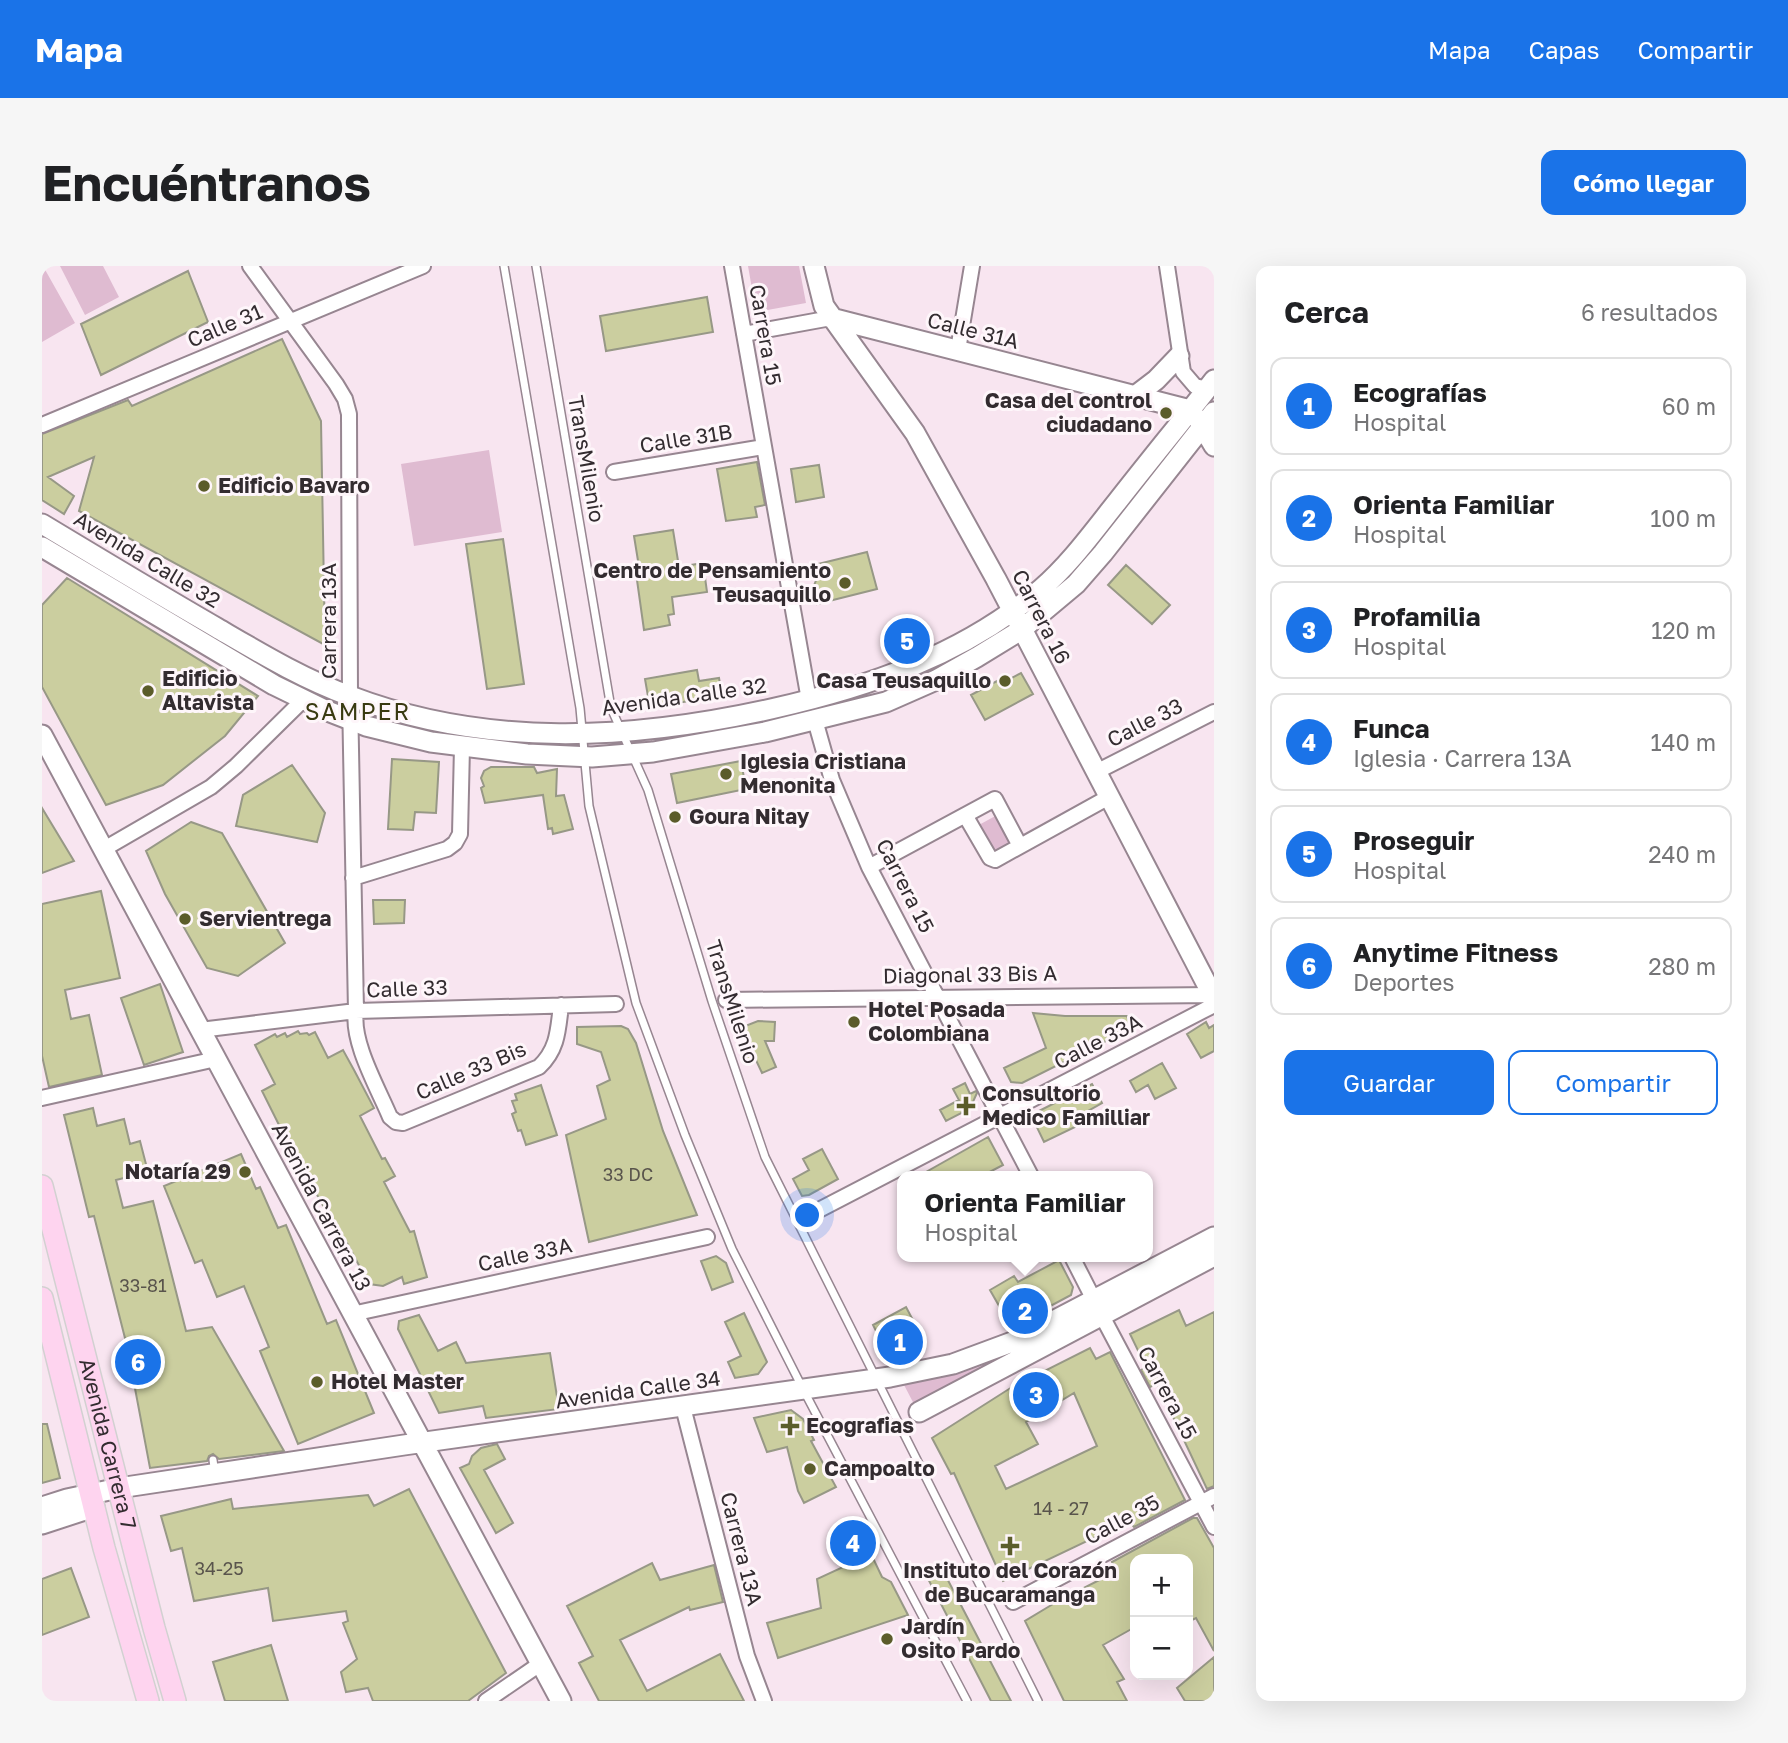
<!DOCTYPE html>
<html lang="es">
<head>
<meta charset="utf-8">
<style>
  :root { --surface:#fff; --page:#f6f6f6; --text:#202124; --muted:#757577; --line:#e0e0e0; --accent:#1a73e8 }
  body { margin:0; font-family:"Golos Text",sans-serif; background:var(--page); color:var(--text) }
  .controls { position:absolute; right:21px; bottom:21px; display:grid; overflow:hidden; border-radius:14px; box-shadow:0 7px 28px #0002 }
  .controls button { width:63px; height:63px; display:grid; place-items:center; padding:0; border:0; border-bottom:2px solid var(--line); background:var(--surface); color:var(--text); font:35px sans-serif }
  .you { position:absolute; left:766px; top:950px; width:24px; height:24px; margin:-18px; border:5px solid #fff; border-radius:50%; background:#1a73e8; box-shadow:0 0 0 10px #1a73e833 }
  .badge { display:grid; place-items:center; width:46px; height:46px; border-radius:50%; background:var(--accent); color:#fff; font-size:23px; font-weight:700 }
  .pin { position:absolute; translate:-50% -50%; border:4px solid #fff; box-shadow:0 2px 7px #0006 }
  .popup { position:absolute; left:855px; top:905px; width:256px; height:91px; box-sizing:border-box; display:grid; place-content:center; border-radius:14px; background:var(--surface); filter:drop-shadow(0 2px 5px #0005); font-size:23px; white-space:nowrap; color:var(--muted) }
  .popup b { font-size:26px; color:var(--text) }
  .popup::after { content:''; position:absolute; left:50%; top:100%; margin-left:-14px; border:14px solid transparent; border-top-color:var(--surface) }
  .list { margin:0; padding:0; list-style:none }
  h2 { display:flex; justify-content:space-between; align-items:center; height:91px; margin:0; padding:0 28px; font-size:30px }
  h2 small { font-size:23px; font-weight:400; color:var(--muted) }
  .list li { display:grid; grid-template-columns:46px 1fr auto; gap:21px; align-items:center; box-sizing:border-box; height:98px; margin:0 14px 14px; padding:0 14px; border:2px solid var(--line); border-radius:14px }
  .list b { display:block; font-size:26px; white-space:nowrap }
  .list p { margin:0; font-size:23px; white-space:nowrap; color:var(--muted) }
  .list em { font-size:23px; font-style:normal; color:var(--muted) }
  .actions { display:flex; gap:14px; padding:21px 28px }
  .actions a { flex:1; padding:16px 0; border:2px solid var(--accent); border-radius:14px; text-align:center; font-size:24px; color:var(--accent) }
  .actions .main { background:var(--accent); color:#fff }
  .map { position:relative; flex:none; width:1172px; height:1435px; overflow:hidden; border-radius:14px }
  header { display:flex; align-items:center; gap:42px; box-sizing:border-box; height:98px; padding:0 35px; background:var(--accent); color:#fff }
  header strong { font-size:33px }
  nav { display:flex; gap:38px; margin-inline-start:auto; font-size:24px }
  .intro { display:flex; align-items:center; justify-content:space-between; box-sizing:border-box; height:168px; padding:0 42px }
  h1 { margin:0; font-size:49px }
  .button { padding:18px 32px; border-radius:14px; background:var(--accent); color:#fff; font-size:24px; font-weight:700 }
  main { display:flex; gap:42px; padding:0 42px }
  aside { flex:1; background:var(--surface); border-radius:14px; box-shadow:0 7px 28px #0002 }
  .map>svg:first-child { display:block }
  .green { fill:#dfbbd1 }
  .building { fill:#cbce9f; stroke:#979886; stroke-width:2; fill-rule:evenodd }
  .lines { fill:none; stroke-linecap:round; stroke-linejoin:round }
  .lane-casing { stroke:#978691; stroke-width:10 }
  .street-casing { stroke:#978691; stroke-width:18 }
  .secondary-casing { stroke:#978691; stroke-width:23 }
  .primary-casing { stroke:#d2d1d1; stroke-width:24 }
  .lane { stroke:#fff; stroke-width:7 }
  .street { stroke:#fff; stroke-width:14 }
  .secondary { stroke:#fff; stroke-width:19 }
  .primary { stroke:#fed4ef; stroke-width:21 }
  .poi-dot { fill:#5b5c2a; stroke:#fef6fa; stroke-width:2.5 }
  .labels { text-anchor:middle; stroke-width:6; stroke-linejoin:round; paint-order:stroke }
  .number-label { font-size:18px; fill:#59544c }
  .street-label { font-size:21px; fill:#332c30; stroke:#fef6fa }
  .poi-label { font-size:21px; font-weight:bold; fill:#332c30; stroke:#fef6fa; text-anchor:start }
  .neighbourhood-label { font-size:23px; letter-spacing:2px; fill:#393a11; stroke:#fef6fa }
</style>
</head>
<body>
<header>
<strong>Mapa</strong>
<nav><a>Mapa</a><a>Capas</a><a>Compartir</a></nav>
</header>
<div class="intro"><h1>Encuéntranos</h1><a class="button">Cómo llegar</a></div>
<main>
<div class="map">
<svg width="1172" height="1435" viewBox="0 0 1172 1435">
  <rect width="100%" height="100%" fill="#f8e5f0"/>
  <!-- green -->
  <path class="green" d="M1,0l32,57 -33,19v-75z
    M18,0h43l16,31 -34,18z
    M706,0h51l7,37 -50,9z
    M447,184l13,82 -88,14 -13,-82z
    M957,548l17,31 -22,13 -17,-32z
    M1172,976l-299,164 -12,-23 46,-9 49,-17z"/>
  <!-- building -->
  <path class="building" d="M146,5l20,51 -107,53 -20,-51z
    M665,31l6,35 -107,19 -6,-35z
    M240,73l39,82 4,224 -246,-134 15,-54 -46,20 26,19 -10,18 -22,-14v-66l86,-34 4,6z
    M715,196l8,43 -10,2 2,10 -31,4 -9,-52z
    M777,199l5,32 -28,5 -5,-33z
    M631,264l6,37 24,-4 4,29 -35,5 2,17 -6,1 2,10 -26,5 -8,-57h4l-6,-37z
    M461,273l21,145 -37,5 -21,-145z
    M825,286l10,37 -60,15 -4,-16 4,-10 -3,-13z
    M1084,299l44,40 -18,19 -44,-39z
    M25,312l191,118 -33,40 -62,49 -57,20 -64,-118v-82z
    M655,404l2,11 20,-3 3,17 -72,13 -5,-29z
    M979,407l12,21 -48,26 -14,-25 37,-20 2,4z
    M350,493l47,3 -3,51 -21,-1 -2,18 -25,-1z
    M699,495l5,28 -69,14 -6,-29z
    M250,499l33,48 -8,29 -81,-16 7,-31z
    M449,501h43l3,6 20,-4 -1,27 8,-1 9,34 -20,5 -1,-6 -4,1 -5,-34 -58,8 -4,-15 3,-2 -3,-8 3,-7z
    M0,542l32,53 -32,12z
    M149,556l31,11 63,110 -47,33 -31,-8 -42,-74 -19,-43z
    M59,625l19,87 -55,12 6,29 18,-4 13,60 -53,12 -7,-31v-152z
    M331,634h32l-1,23 -30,1z
    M118,718l23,68 -39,13 -23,-67z
    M991,747l32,3h62l5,12 -110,55 -11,-1 -7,-14 42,-20z
    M716,755l17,1 -1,19h-9l11,26 -14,6 -7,-15 -8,3 -12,-31z
    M1164,756l3,6 5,-3v26l-13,7 -14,-24z
    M579,760l7,3 8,14 27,88 34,84 -108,27 -23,-107 40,-16 -9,-33 13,-6 -9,-28 -24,-8v-17z
    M256,765l2,3 7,-1 2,2 6,-3 13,26 15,-8 11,20 20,38 -14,8 22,43 3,-1 10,18 -11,6 26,50 4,-1 13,46 -23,7 -2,-7 -19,9 -14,-2 -22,-41 -3,1 -63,-115 -19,-38 13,-7 -20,-39 20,-11 2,3 8,-4 2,4z
    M1120,797l14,25 -21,11 -7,-14 -12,7 -6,-11z
    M923,817l5,11 6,-3 1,2 -10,22 -2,-4 -19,10 -6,-11 19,-10 -6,-11z
    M1050,818l10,19 -30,17 3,7 -31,15 -13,-27z
    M499,819l16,50 -31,10 -5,-15 -3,1 -6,-17 4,-2 -4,-11 5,-1 -2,-6z
    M51,842l4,18 27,-7 6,25 10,-3 8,31 -32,8 7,28 30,-7 33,130 26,-4 72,124 -65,8 -6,-5 -4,2 -2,5 -57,7 -23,-122 -33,-130 -5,1 -25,-102z
    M946,871l15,28 -21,11h-63z
    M780,883l16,30 -29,16 -7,1 -9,-17 16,-9 -6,-11z
    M199,888l15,35 4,-2 18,41 8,-3 41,99 9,-4 38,93 -76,31 -38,-93 9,-4 -25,-61 -27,11 -15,-37 -7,3 -31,-77z
    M674,990l10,7 7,19 -21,8 -11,-29z
    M1017,994l14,27 -2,8 -60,32 -21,-37 24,-14 4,6z
    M864,1041l18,34 -20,11 -9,-16 -13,7 -9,-18z
    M1137,1044l7,16 28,-14v174l-7,3 -50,-106 -7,4 -9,-17 5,-3 -16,-33z
    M702,1047l23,49 -9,12 -23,4 -7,-16 13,-6 -16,-34z
    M377,1049l19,36 18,-9 10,21 84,-10 9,56 -73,9 -3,-12 -44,7 -41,-84 1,-8z
    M1048,1082l6,11 14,-7 75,148 -51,27 -5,-6 -126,60 -49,-108 -3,1 -19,-36 77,-49zM1032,1127l23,53 -91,43 -11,-23 43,-22 -12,-22z
    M749,1144l12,9 11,21 -3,1 25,46 -32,16 -6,-12 -11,-44 -20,5 -13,-34z
    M0,1158h5l13,54 -18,5z
    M455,1178l8,15 -21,11 29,53 -17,10 -36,-65 9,-4 3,-8 9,-8z
    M367,1223l97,184 -38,28h-95l-5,-13 -22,4 -5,-20 16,-13 -14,-36 5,-2 -2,-10 -73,10 -5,-33 -74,13 -12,-53 -11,3 -10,-35 70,-17 2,10 135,-14 6,11z
    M1151,1252h4l17,30v103l-18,-33 -8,4v-63h-53v68l-32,18 21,34 -7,3 10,19h-63l-39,-80 33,-20 59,-30 -5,-9z
    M829,1288l11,23 9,5 17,33 -130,43 -11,-35 54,-15 -4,-29z
    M610,1297l8,17 54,-15 9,37 -33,8 -1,-3 -69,33 27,51 73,-37 24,47h-145l-20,-38 14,-7 -26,-50z
    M898,1299l71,136h-20l-66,-128z
    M29,1302l18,49 -47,18v-56z
    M229,1379l17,56h-63l-12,-39z
    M1172,1391v44h-29l-8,-13z"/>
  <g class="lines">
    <!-- lane casing -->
    <g class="lane-casing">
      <path id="lane" d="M462,0l76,442 9,98 47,197 49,132 47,114 71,140 164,312
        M494,0l75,442 37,82 64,211 53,156 273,544
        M171,1194l2,14"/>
    </g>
    <!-- street casing -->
    <g class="street-casing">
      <path id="street" d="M208,0l86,118 9,15 4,15 1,283 6,314c-5,31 22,77 34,106l6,5 7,1 136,-56c19,-18 19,-37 22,-62
        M690,0l77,434
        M1125,0l16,106 12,14 12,3
        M702,68l87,-16
        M916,84l14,-84
        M0,159l381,-159
        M572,206l150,-25
        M773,454l17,60 37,87 162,309
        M1054,506l118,-60
        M923,549l25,43 5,2 114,-63
        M62,583l107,-62 25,-21 67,-66
        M827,601l126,-68 25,47
        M311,612l94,-29 8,-6 5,-9 2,-87
        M684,734l487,-5
        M158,764l156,-19 260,-7
        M0,832l174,-39
        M773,946l399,-207
        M1030,991l22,43
        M310,1048l355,-77
        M1060,1050l112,211
        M641,1141l64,249 17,45
        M971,1336l201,-106
        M444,1435l54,-37"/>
    </g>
    <!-- secondary casing -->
    <g class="secondary-casing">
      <path id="secondary" d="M772,0l10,40 91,127 81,146 218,419
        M789,52l359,92
        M1093,130l21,-16 23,-24
        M1156,153l16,27
        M0,258c58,35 116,70 175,104 43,25 86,51 133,68 136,52 281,44 421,13 98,-22 192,-54 270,-120 29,-25 52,-57 76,-87 32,-41 65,-81 97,-122
        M0,281l232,138 51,25 41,16 65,16 96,12 65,3 61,-5 112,-20 121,-30 50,-22 41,-23 44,-27 55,-46 27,-31 111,-141
        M0,469l519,966
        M877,1146l295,-156
        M0,1241l25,-8 52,-11 285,-43 486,-68 63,-13 62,-23 199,-104
        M0,1258l52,-17"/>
    </g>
    <!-- primary casing -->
    <g class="primary-casing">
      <g id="primary">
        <path id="s1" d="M0,920l112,442 21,73"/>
        <path d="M0,1032l62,250 44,153"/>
      </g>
    </g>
    <!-- lane -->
    <use href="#lane" class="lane"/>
    <!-- street -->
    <use href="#street" class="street"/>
    <!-- secondary -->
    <use href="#secondary" class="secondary"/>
    <!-- primary -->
    <use href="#primary" class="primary"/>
  </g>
  <!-- markers -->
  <g class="poi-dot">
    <circle cx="1124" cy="147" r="7"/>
    <circle cx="162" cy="220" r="7"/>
    <circle cx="803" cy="317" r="7"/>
    <circle cx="963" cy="415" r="7"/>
    <circle cx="106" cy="425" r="7"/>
    <circle cx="684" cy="508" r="7"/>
    <circle cx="633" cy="551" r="7"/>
    <circle cx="143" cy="653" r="7"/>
    <circle cx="812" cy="756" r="7"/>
    <path d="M920.5 829.5h7v7h7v7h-7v7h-7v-7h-7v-7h7z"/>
    <circle cx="203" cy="906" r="7"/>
    <circle cx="275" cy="1116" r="7"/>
    <path d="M744.5 1149.5h7v7h7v7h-7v7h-7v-7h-7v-7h7z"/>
    <circle cx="768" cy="1203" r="7"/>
    <path d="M964.5 1269.5h7v7h7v7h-7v7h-7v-7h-7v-7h7z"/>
    <circle cx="845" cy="1373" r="7"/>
  </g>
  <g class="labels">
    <!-- number labels -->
    <g class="number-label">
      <text x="586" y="915">33 DC</text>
      <text x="101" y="1026">33-81</text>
      <text x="1019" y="1249">14 - 27</text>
      <text x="177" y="1309">34-25</text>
    </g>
    <!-- street labels -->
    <g class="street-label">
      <text transform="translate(183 60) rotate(-23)" y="7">Calle 31</text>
      <text transform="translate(931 65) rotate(14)" y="7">Calle 31A</text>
      <text transform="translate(723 69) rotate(80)" y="7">Carrera 15</text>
      <text transform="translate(644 173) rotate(-9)" y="7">Calle 31B</text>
      <text transform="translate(544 193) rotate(80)" y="7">TransMilenio</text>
      <text transform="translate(105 294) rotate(31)" y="7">Avenida Calle 32</text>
      <text transform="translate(999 351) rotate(63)" y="7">Carrera 16</text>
      <text transform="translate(287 355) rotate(-90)" y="7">Carrera 13A</text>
      <text transform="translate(642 431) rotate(-8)" y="7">Avenida Calle 32</text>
      <text transform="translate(1103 457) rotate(-27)" y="7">Calle 33</text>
      <text transform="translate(863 620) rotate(63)" y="7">Carrera 15</text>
      <text transform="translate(928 709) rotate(-1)" y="7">Diagonal 33 Bis A</text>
      <text transform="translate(365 723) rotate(-2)" y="7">Calle 33</text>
      <text transform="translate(690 736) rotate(72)" y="7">TransMilenio</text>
      <text transform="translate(1056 776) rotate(-27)" y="7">Calle 33A</text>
      <text transform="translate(429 805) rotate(-23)" y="7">Calle 33 Bis</text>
      <text transform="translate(279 941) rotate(62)" y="7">Avenida Carrera 13</text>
      <text transform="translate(483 989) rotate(-12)" y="7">Calle 33A</text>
      <text transform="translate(596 1124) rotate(-8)" y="7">Avenida Calle 34</text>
      <text transform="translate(1125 1127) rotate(62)" y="7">Carrera 15</text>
      <text dy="7" stroke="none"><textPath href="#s1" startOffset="266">Avenida Carrera 7</textPath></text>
      <text transform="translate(1080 1254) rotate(-28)" y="7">Calle 35</text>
      <text transform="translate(699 1283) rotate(76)" y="7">Carrera 13A</text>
    </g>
    <!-- poi labels -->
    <g class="poi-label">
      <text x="1110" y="142" text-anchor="end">Casa del control<tspan x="1110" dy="24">ciudadano</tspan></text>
      <text x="176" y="227">Edificio Bavaro</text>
      <text x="789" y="312" text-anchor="end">Centro de Pensamiento<tspan x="789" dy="24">Teusaquillo</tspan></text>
      <text x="120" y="420">Edificio<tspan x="120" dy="24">Altavista</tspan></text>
      <text x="949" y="422" text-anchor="end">Casa Teusaquillo</text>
      <text x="698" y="503">Iglesia Cristiana<tspan x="698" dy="24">Menonita</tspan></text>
      <text x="647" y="558">Goura Nitay</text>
      <text x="157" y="660">Servientrega</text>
      <text x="826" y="751">Hotel Posada<tspan x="826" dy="24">Colombiana</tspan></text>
      <text x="940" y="835">Consultorio<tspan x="940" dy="24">Medico Familliar</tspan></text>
      <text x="189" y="913" text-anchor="end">Notaría 29</text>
      <text x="289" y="1123">Hotel Master</text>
      <text x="764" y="1167">Ecografias</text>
      <text x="782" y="1210">Campoalto</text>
      <text x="968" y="1312" text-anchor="middle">Instituto del Corazón<tspan x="968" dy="24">de Bucaramanga</tspan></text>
      <text x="859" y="1368">Jardín<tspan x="859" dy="24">Osito Pardo</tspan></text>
    </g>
    <!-- neighbourhood labels -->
    <g class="neighbourhood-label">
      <text x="316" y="454">SAMPER</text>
    </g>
  </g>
</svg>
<div class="controls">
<button>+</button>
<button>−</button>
</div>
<div class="you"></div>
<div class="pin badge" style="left:858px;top:1076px">1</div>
<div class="pin badge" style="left:983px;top:1045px">2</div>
<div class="popup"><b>Orienta Familiar</b>Hospital</div>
<div class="pin badge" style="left:994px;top:1129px">3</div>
<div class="pin badge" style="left:811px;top:1277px">4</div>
<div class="pin badge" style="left:865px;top:375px">5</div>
<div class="pin badge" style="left:96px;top:1096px">6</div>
</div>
<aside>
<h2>Cerca<small>6 resultados</small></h2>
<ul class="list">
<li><span class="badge">1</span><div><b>Ecografías</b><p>Hospital</p></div><em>60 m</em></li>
<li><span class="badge">2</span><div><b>Orienta Familiar</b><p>Hospital</p></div><em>100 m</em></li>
<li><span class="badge">3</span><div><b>Profamilia</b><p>Hospital</p></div><em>120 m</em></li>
<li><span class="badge">4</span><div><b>Funca</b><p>Iglesia · Carrera 13A</p></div><em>140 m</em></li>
<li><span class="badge">5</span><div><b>Proseguir</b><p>Hospital</p></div><em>240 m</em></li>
<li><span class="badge">6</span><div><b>Anytime Fitness</b><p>Deportes</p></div><em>280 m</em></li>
</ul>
<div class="actions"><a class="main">Guardar</a><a>Compartir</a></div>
</aside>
</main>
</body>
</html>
